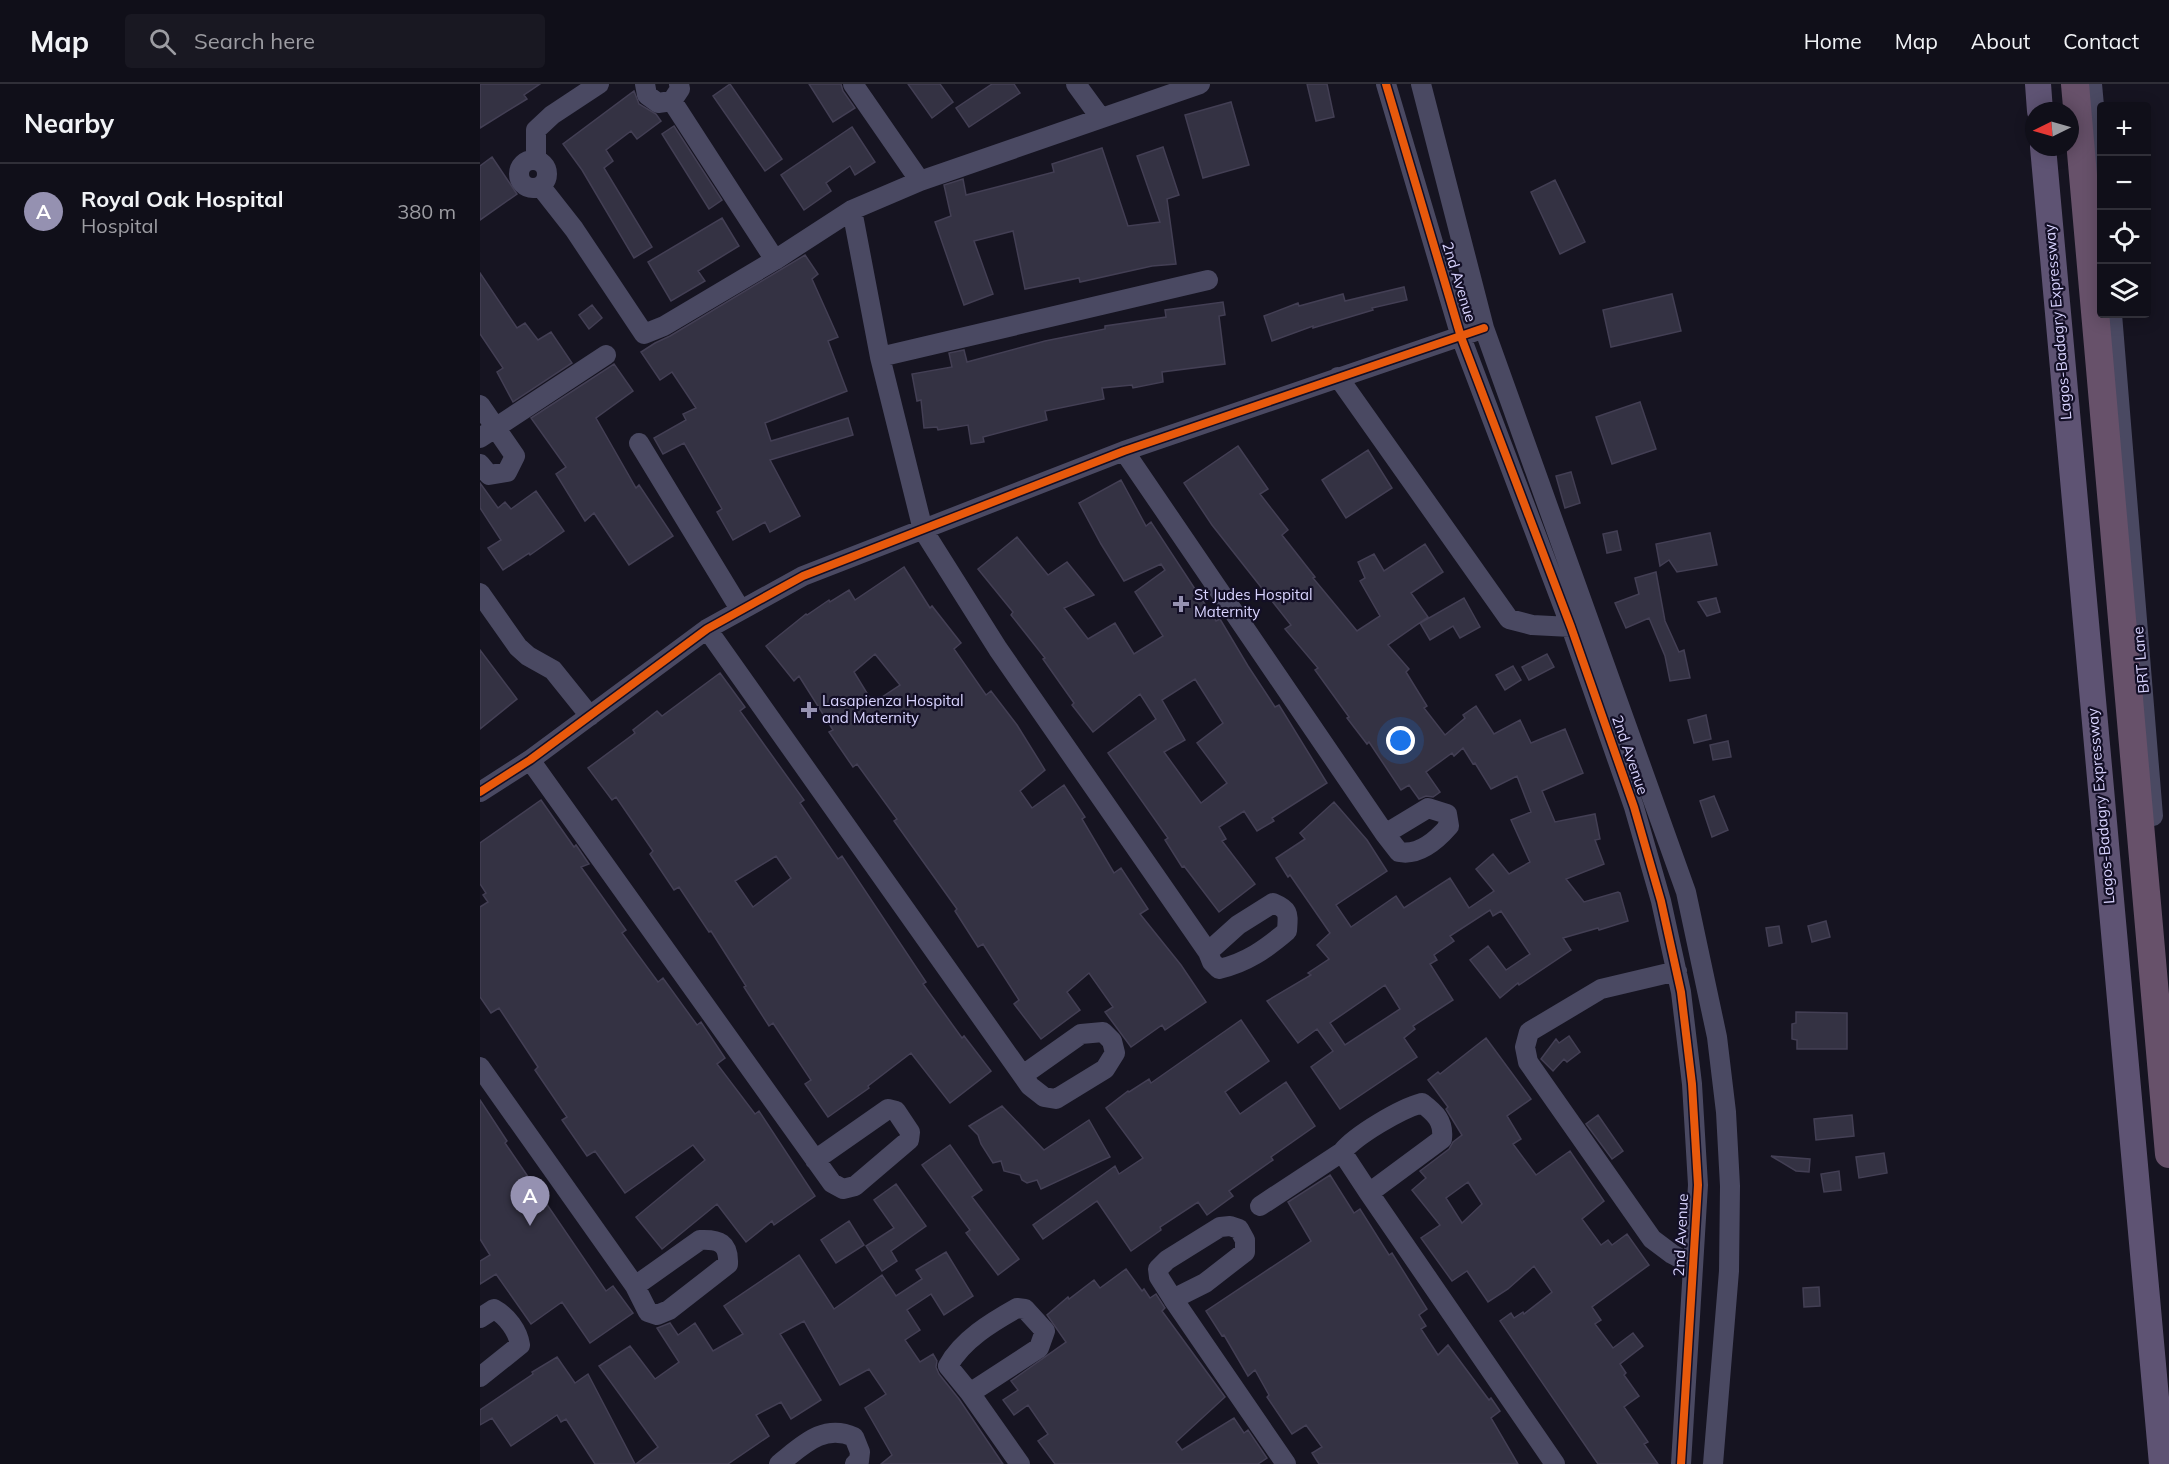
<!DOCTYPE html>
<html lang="en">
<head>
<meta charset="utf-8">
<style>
  :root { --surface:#100f19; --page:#191822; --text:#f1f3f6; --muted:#9c9ca2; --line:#302f38; --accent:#9591b1 }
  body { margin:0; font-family:Mulish,sans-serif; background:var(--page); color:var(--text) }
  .controls { position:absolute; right:18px; top:18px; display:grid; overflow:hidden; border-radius:6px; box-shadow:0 3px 15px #0003 }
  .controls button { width:54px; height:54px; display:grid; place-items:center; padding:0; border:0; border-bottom:2px solid var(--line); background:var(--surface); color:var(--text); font:30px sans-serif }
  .compass { position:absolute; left:1545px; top:18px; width:54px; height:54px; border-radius:50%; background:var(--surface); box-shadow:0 3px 15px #0003; rotate:265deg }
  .you { position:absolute; left:921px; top:657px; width:21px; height:21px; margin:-15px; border:4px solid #fff; border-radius:50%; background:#1a73e8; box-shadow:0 0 0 9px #1a73e833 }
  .badge { display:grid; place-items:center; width:39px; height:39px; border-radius:50%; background:var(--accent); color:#fff; font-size:20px; font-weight:700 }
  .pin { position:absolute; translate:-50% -50px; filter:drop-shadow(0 2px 3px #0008) }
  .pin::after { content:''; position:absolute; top:32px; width:21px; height:18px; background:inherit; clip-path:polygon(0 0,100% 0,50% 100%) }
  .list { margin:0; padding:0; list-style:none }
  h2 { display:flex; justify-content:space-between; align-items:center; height:78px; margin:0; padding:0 24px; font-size:26px }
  h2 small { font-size:20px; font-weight:400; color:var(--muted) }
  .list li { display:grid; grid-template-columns:39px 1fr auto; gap:18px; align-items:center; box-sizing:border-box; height:96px; padding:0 24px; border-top:2px solid var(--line) }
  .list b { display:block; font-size:22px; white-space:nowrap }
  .list p { margin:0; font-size:20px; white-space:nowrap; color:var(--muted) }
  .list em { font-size:20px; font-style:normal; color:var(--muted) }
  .icon { flex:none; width:33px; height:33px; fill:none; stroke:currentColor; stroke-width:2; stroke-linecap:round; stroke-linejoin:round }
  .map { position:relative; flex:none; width:1689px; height:1380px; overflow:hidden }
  header { display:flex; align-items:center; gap:36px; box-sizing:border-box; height:84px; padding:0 30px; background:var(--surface); border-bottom:2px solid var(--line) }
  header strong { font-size:28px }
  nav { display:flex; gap:33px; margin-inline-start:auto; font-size:21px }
  .search { width:420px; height:54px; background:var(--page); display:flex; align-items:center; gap:15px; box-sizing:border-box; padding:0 21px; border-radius:6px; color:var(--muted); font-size:22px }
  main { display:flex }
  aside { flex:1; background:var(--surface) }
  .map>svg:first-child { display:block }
  .building { fill:#343243; stroke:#433f54; stroke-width:1.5; fill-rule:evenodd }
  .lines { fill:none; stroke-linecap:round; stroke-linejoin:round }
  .minor { stroke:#4a4962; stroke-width:20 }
  .major { stroke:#5e5373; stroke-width:26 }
  .highway { stroke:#67516a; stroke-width:28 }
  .cycleway-casing { stroke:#130f26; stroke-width:11 }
  .cycleway { stroke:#e8590c; stroke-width:8 }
  .poi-dot { fill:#9591b1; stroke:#130f26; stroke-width:2 }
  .labels { text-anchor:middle; stroke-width:4.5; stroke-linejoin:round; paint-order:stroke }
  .street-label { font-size:15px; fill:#d9d4ff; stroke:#130f26 }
  .poi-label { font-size:15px; fill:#d9d4ff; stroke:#130f26; text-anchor:start }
</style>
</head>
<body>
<header>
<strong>Map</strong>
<div class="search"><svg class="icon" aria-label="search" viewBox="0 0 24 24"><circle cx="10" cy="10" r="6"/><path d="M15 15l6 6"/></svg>Search here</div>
<nav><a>Home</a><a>Map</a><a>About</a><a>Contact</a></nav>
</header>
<main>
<aside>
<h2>Nearby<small></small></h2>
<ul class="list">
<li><span class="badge">A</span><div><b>Royal Oak Hospital</b><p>Hospital</p></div><em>380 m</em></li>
</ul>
</aside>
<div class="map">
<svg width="1689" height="1380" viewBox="0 0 1689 1380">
  <rect width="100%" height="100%" fill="#161421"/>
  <!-- building -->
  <path class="building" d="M0,0h60l-16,11 3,4 -47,29z
    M250,0l52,75 -17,12 -52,-75z
    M329,0h32l2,7 12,17 -22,14z
    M428,0h32l13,18 -21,16z
    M512,0h22l6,9 -51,34 -13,-19z
    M827,0h20l7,33 -18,4z
    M154,7l5,13 17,10 5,7 -24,18 -6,-8 -25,19 7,11 -9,7 48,79 -18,11 -52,-88 -19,-26z
    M751,18l18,63 -46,13 -18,-63z
    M194,42l48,74 -13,9 -47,-75z
    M372,43l23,35 -20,13 -5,-9 -24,17 5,8 -27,19 -23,-35z
    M683,63l16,48 -12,4 9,65 -24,2 -72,16 -1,-4 -54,11 -12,-58 -39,10 19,53 -29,11 -29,-83 16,-6 -7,-31 19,-6 3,16 88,-23 -2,-8 50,-16 26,78 32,-4 -23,-66z
    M12,73l25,37 -37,26v-54z
    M1075,96l30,62 -25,12 -29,-62z
    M242,134l17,28 -41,25 7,10 -34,20 -23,-39z
    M325,171l13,19 -6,5 26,58 -10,4 19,50 -82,32 6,18 77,-23 5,17 -83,25 30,56 -30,16 -5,-10 -32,18 -16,-28 5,-3 -38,-66 -21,11 -9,-16 32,-18 -3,-6 13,-6 -24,-36 -12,8 -19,-28 14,-9 15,-7z
    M0,189l37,55 8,-5 13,17 13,-8 21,31 -59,39 -16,-30 6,-4 -23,-34z
    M924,203l3,13 -35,8 1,2 -60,18v-2l-41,15 -8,-25 34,-13 1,3 44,-12 2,7z
    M1192,210l9,37 -70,16 -8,-37z
    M743,218l2,13 -6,1 6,48 -63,8 1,10 -30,6 -1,-3 -30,3 2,11 -59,12 2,9 -64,17 1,5 -13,2 -3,-19 -30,5 -1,-3 -13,1 -3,-28 -4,1 -5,-27 40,-7 -3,-14 15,-3 3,12 78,-21 60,-12v-3l61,-9 -1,-7z
    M112,221l10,13 -13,11 -10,-14z
    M134,280l19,27 -37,27 40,70 3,-3 34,51 -44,29 -35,-52 -9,8 -29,-47 10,-7 -35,-49z
    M1160,318l16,47 -44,15 -16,-47z
    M758,362l30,43 -8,5 28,36 -6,5 33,42 -2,1 44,53 23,-15 -20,-35 5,-3 -7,-16 16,-8 10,17 41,-27 18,28 -32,21 17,24 -40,28 21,24 -3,3 21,34 -3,2 21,27 20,-17 -2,-3 13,-9 18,28 26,-14 11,23 34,-14 18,44 -41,18 13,31 40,-8 5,25 -5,1 9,24 -38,15 18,23 34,-10 2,1 8,28 -29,9 -1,-2 -35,10 8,12 -52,35 -1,-2 -18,15 -30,-38 18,-14 18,24 24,-16 -29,-43 -8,5 -3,-6 -40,26 4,5 -20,14 3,5 -7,4 23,36 -40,26 2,3 -11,9 13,19 -77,52 -29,-42 22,-16 -16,-22 -19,14 -31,-42 44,-26 -3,-2 21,-14 -12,-14 13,-12 -40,-58 -2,2 -12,-19 29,-19 -5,-6 34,-31 33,38 20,31 -51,34 15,22 45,-31 8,12 46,-30 19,30 25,-17 -18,-22 17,-15 16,20 21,-12 -19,-42 20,-8 -14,-36 -26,13 -16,-26 -2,1 -10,-16 -9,8 -2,-3 -26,19 14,20 -7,5 -7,-1 -7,3 -10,-14 -8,5 -32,-48 -2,2 -20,-26 2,-1 -34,-47 3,-2 -33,-39 6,-4 -79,-100 -28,-42zM905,901l15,24 -55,36 -15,-22z
    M888,366l24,38 -46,30 -24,-38z
    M1091,388l9,31 -15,5 -9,-32z
    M641,396l25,46 5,-4 65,99 4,-2 28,47 27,41 4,-2 48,78 -55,35 2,3 -17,10 -13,-20 -25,16 7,12 -4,2 33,43 -36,28 -35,-46 -2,1 -17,-27 3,-2 -60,-85 48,-34 -16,-25 -47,38 -21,-27 2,-2 -31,-44 2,-1 -34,-43 2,-3 -35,-43 39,-32 31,38 19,-13 27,33 -30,13 24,31 27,-16 19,31 29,-18 -28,-44 30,-22 -4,-6 -37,17 -23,-37 -22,-41zM715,595l28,44 -26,20 30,40 -26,20 -37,-51 21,-12 -23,-40z
    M0,399l18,25 7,-6 6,7 25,-18 28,40 -34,24 -1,-2 -26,17 -15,-22 13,-8 -21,-32z
    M1137,447l4,19 -14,3 -4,-19z
    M1230,449l7,32 -40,7 -8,-12 -9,6 -4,-22z
    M424,483l26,41 2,-2 29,37 -7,6 32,46 5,-4 26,34 28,45 -25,21 12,17 32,-23 21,32 -3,2 32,54 7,-5 27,41 -8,5 41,51 25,37 -41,28 -3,-5 -31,22 -26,-35 8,-5 -24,-34 -22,19 13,18 -39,29 -27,-35 5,-4 -36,-56 -5,3 -23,-36 2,-2 -63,-88 3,-2 -40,-55 -4,3 -24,-35 4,-2 -34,-54 -5,5 -28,-35 40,-32 1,1 22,-15 1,2 19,-12 6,10zM395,570l25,31 -27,18 -19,-31z
    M1176,488l9,49 14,31 5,-2 6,28 -20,3 -5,-25 -16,-38 -23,10 -11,-25 24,-9 -4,-16z
    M984,514l16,29 -20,11 -7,-12 -23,14 -10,-17z
    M1236,514l4,14 -13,4 -9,-14z
    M0,566l37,49 -37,30z
    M1067,570l7,13 -25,13 -7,-13z
    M1033,582l8,14 -16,10 -9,-15z
    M240,589l25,34 -5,4 64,89 -4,3 38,56 4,-3 84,126 -3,2 39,54 2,-2 27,35 -41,32 -39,-50 -43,33 1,2 -41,29 -23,-33 6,-4 -38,-57 -4,3 -25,-39 2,-1 -35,-55 -2,1 -30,-45 -5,3 -24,-36 3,-3 -37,-54 -4,3 -24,-32 47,-35 -2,-3 24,-19 5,5zM296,772l15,22 -38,29 -18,-26z
    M1226,631l5,24 -17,4 -6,-23z
    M1248,657l3,16 -18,3 -3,-15z
    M1234,712l14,34 -16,7 -12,-36z
    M61,716l33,47 2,-2 13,19 -8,3 45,63 -4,3 36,49 5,-4 34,47 4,-3 24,36 -8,6 38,50 4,-3 56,85 -41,29 -2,-4 -26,21 -29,-38 -55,45 -26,-32 69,-57 -12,-15 -68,48 -30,-42 -8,5 -25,-36 5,-3 -32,-47 3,-3 -39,-59 -8,5 -11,-16v-90l8,-5 -5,-7 3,-2 -6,-9v-41z
    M1346,837l4,16 -18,5 -4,-16z
    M1299,842l3,17 -13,3 -3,-18z
    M1316,928l51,1v36h-50v-9l-5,-1v-15l4,-1z
    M761,936l28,41 -44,31 15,22 46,-32 29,44 -44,31 2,3 -44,31 4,5 -26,19 -9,-13 -38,25 1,3 -30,21 -34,-50 -54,38 -10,-14 82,-59 4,8 24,-16 -37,-50 22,-17 1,1 20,-13 2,4z
    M1089,952l11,16 -13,10 -3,-3 -11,12 -12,-12 15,-20 3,4z
    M1006,954l45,61 -24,17 14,23 -8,5 23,31 34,-24 34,50 -22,18 19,26 7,-5 4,5 15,-11 22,31 -57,42 9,13 -6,4 18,24 20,-15 10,13 -23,18 6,9 -2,2 15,21 -15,11 24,35 -4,2 14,20h-60l-98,-143 11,-8 3,5 9,-6 1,2 28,-22 -18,-26 -26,23 -20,13 -21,-31 -15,10 -31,-43 19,-13 -28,-35 14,-12 -6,-7 29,-22 4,-7 9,-7 -16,-26 2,-2 -20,-27 10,-8 2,2zM988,1098l14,22 -20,19 -16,-25z
    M0,1016l27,41 -2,2 101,148 7,-5 20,27 -43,30 -28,-41 -31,22 -35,-50 -16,10v-23l10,-6 -10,-16z
    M522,1022l42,44 45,-30 21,37 -69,32 -4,-9 -10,3 -5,-3 -2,-5 -16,-4 -3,-10 -8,2 -12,-19 -3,-9 -9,-9z
    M1118,1031l25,36 -11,8 -26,-35z
    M1372,1031l2,21 -38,4 -2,-21z
    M470,1061l32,45 -10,7 47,62 -21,16 -32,-42 4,-3 -48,-65z
    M1404,1069l3,20 -28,5 -3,-21z
    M1291,1072l39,3 -1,13 -13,-1z
    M1359,1087l2,19 -17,2 -3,-18z
    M850,1091l24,38 6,-4 29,46 3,-2 35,56 -8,6 7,11 -5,3 17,26 10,-10 41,55 2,-2 9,13 -9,7 27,46h-199l-7,-11 10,-6 -16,-22 -14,9 -25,-37 2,-2 -14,-25 -7,6 -24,-41 -2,1 -16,-25 105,-70 -23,-39z
    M416,1100l30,42 -35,25 6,10 -15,10 -16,-25 28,-18 -20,-28z
    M369,1137l15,24 -28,18 -15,-23z
    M466,1168l27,44 -29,19 -13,-21 -24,16 13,20 -15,10 15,22 13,-8 4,7 -1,6 3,7 20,25 44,65h-122l11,-9 -27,-47 21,-14 -17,-25 -29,16 -36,-64 -24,13 41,66 -30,19 -10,-17 -25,13 13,21 -41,28h-92l22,-17 -59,-81 31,-20 25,33 24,-17 -22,-34 13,-5 8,12 17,-12 18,28 30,-17 -19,-28 75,-51 35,54 48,-34 14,21 26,-17 -6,-9z
    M646,1185l16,22 2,-2 6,9 6,-4 9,14 -3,3 63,86 -49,45 6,8 52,-32 10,15 4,-3 19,28 -9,6h-203l-17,-23 10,-7 -20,-29 -14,10 -11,-15 15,-10 -7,-9 55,-39 -19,-27 21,-18 1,2 25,-19 6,8z
    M1339,1203l1,19 -16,1 -1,-19z
    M77,1273l18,26 13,-9 47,90h-40l-29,-45 -5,3 -4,-7 -46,31 -19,-28 -12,7v-15l53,-36 -1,-2z"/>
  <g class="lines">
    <!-- minor -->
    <path class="minor" d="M165,0l2,11 11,8 14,-2 8,-12 -1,-5
      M373,0l67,97
      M596,0l24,33
      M906,0l75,253 110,290 63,180 27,94 20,91 11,92 6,101 -17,279
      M941,0l63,244 202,564 31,145 9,75 4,74 -1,85 -16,193
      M1612,0l10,110
      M192,17l103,159
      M56,75v-29l16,-15 47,-31
      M39 90a14 14 0 1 1 28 0a14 14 0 1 1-28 0Z
      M61,103l33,42 70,105 20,-8 111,-66 77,-50 68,-29 280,-97
      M372,126l28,147 43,173 75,119 210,303 4,10 7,7c27,-6 47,-20 68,-38 1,-17 3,-21 -14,-28l-35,22 -30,27
      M1632,230l41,502
      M400,273l328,-77
      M858,293l171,242 23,6 39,2
      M0,321l35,51 -8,16 -18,3 -9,-11
      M0,354l126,-83
      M159,359l101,166
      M644,367l261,383 14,18c20,4 37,-11 50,-26l-2,-12 -19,-6 -43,26
      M0,509l38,54 10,9 25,14 37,46
      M227,545l323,457 14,11 12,2 49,-30 10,-16 -3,-12 -9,-9 -22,2 -58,41
      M50,676l302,423 11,6 12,-3 54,-46 1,-8 -14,-21 -8,-2 -73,51
      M0,708l50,-32 177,-131 96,-53 321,-125 349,-119
      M1197,887l-76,18 -72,43 -4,15 3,15 124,177 20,15 21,11
      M0,983l155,219 13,26 9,3 12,-5 59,-46c1,-21 -9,-25 -28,-24l-65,46
      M889,1109l73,-54c2,-18 -7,-26 -20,-36 -22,6 -66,32 -80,49l27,41 186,271
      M780,1122l82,-54
      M693,1215l32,-16 40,-31v-12l-6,-11 -9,-3 -10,1 -53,33 -9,9 1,8 14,22 113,165
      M0,1234l14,-9c13,7 24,22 26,36l-40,32
      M490,1309l69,-45 6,-17 -20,-22 -8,-1c-25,14 -55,32 -69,58l22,27 50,71
      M299,1380c23,-18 44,-41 75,-27l6,15 -1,9 -4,3"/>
    <!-- major -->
    <path class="major" d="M1558,0l2,27
      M1563,63l119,1317"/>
    <!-- highway -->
    <path class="highway" d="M1595,0l94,1070"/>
    <!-- cycleway casing -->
    <g class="cycleway-casing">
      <path id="cycleway" d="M906,0l75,253 110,290 63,180 27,94 20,91 11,92 6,101 -17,279
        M0,708l50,-32 177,-131 96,-53 321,-125 360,-123"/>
    </g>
    <!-- cycleway -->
    <use href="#cycleway" class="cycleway"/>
  </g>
  <!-- markers -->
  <g class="poi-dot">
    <path d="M698 511h6v6h6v6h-6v6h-6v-6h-6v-6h6z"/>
    <path d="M326 617h6v6h6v6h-6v6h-6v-6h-6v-6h6z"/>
  </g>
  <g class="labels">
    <!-- street labels -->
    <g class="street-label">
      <text transform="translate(979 198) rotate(73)" y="5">2nd Avenue</text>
      <text transform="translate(1578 238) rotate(-95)" y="5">Lagos-Badagry Expressway</text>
      <text transform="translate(1661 576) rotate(-95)" y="5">BRT Lane</text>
      <text transform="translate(1150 671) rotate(71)" y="5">2nd Avenue</text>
      <text transform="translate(1621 722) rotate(-95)" y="5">Lagos-Badagry Expressway</text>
      <text transform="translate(1201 1151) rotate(-87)" y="5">2nd Avenue</text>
    </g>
    <!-- poi labels -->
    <g class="poi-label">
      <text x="714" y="516">St Judes Hospital<tspan x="714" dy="17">Maternity</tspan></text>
      <text x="342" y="622">Lasapienza Hospital<tspan x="342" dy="17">and Maternity</tspan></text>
    </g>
  </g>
</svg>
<div class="controls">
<button>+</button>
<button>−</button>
<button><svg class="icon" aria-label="locate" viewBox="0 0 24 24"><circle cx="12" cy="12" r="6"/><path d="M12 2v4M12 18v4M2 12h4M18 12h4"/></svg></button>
<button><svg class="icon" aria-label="layers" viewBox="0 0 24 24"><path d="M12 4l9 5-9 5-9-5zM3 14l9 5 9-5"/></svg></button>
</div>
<svg class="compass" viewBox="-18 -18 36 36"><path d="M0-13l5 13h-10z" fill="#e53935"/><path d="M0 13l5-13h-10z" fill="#9c9ca2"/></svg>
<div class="you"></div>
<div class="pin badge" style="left:50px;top:1142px">A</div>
</div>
</main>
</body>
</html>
